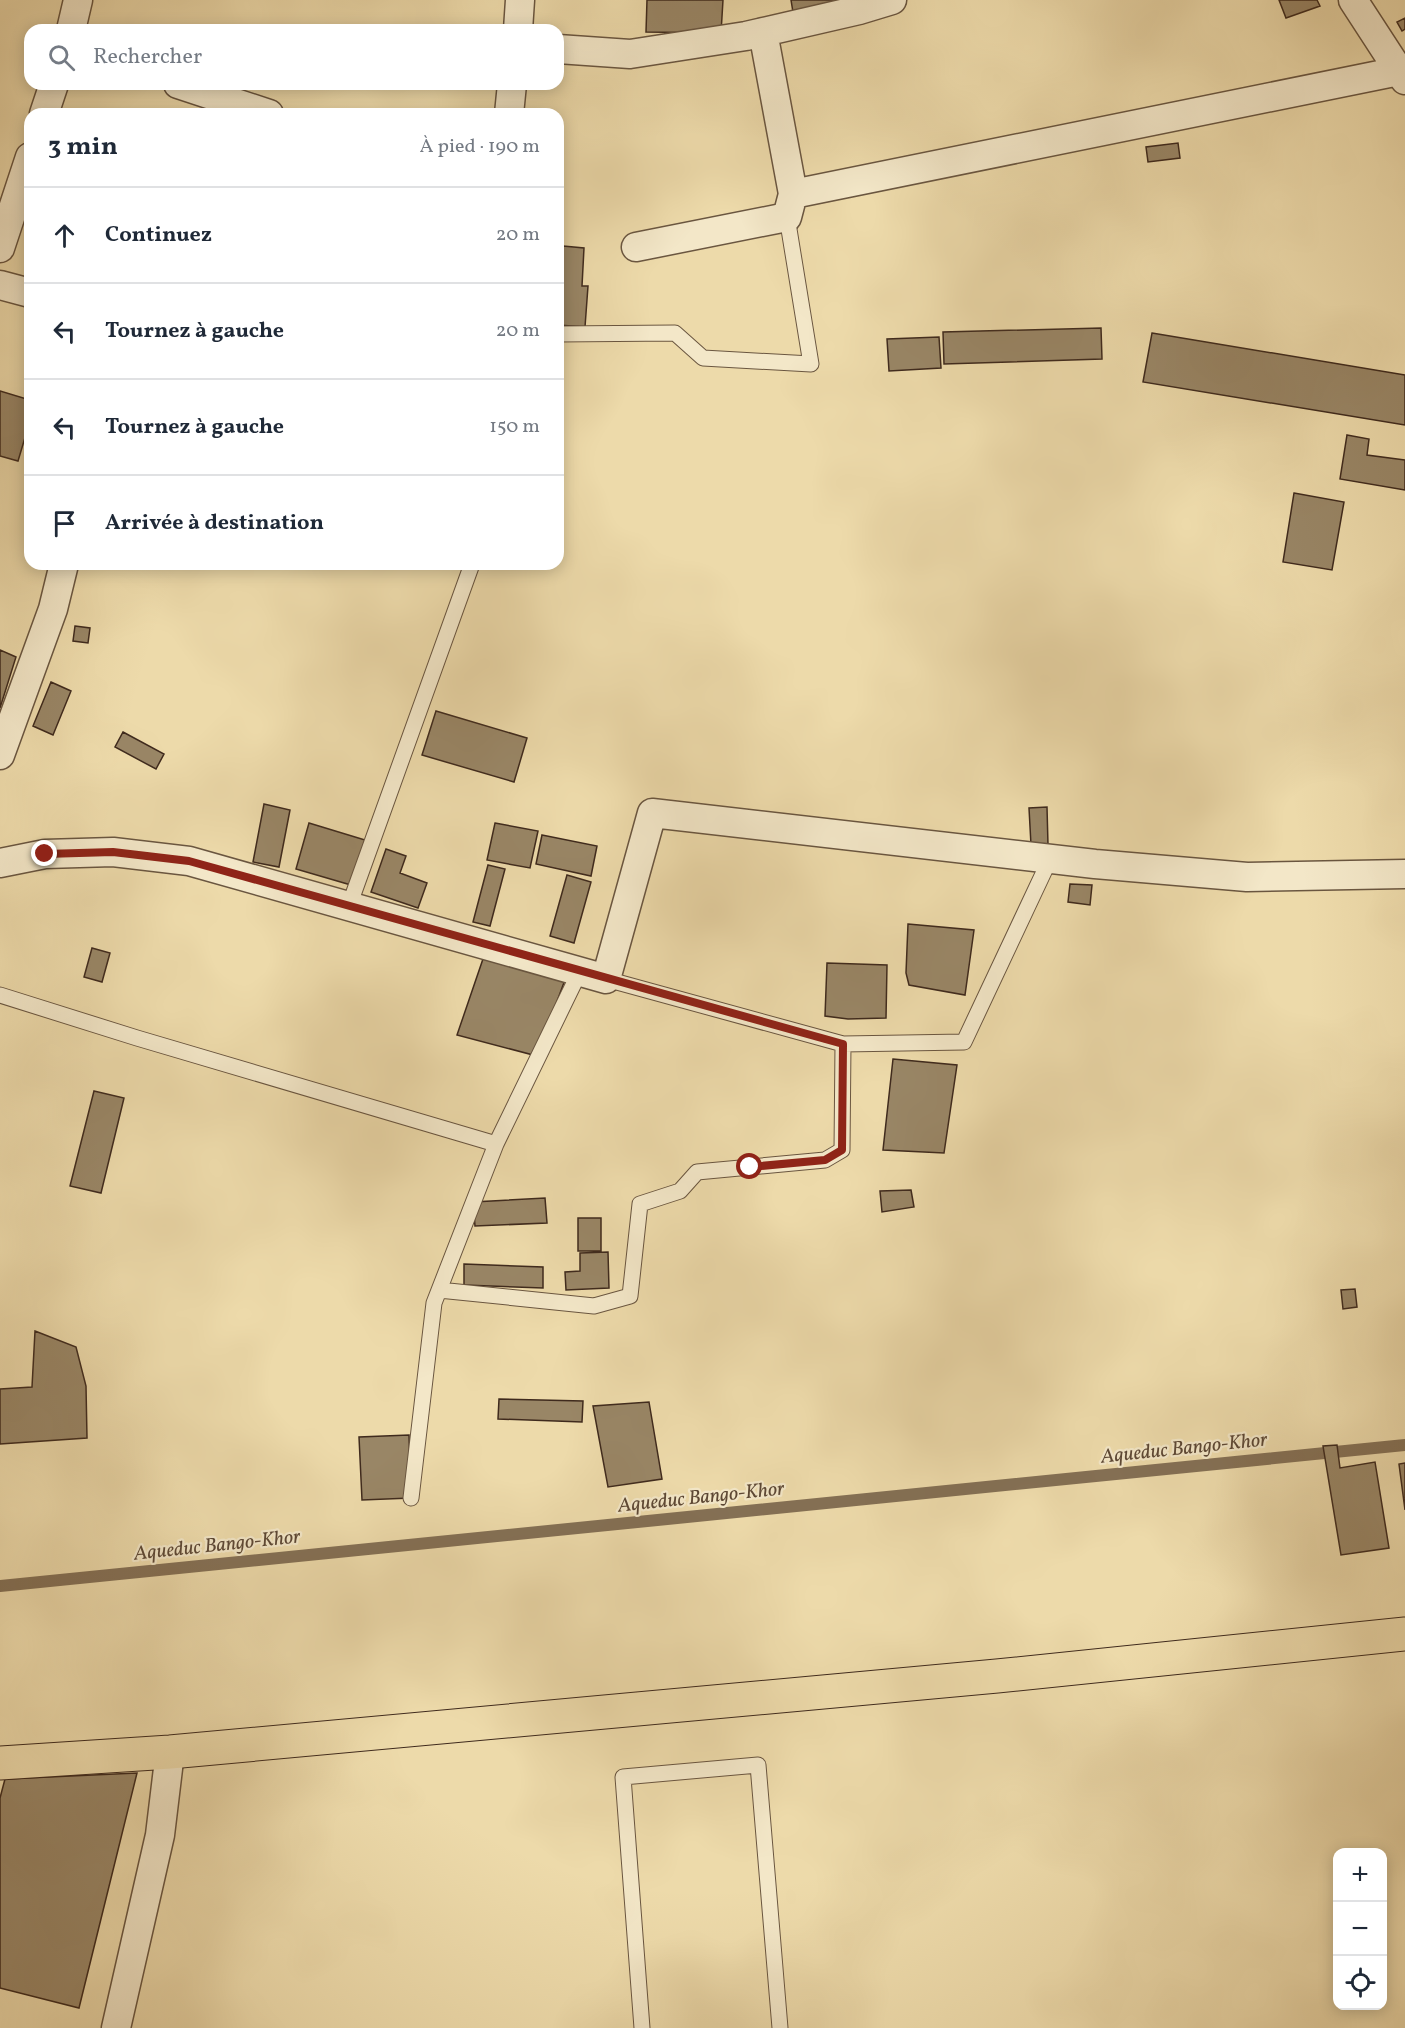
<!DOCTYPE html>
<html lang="fr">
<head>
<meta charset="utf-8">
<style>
  :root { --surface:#fff; --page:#f2f2f3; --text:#1f2937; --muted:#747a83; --line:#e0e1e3 }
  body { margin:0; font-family:Vollkorn,serif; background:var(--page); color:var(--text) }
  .controls { position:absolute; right:18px; bottom:18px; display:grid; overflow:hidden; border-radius:12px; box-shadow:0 3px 15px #0003 }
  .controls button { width:54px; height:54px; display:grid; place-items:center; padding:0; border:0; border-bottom:2px solid var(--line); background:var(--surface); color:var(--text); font:30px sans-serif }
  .stop { position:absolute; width:18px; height:18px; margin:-14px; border:4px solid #8f2418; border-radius:50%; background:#fff }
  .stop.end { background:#8f2418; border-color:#fff; box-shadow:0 2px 6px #0008 }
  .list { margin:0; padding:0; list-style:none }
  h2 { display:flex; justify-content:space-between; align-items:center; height:78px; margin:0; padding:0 24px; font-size:26px }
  h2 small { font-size:20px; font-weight:400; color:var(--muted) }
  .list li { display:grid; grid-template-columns:39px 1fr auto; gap:18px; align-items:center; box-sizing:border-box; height:96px; padding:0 24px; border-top:2px solid var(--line) }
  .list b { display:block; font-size:22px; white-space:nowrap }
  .list em { font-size:20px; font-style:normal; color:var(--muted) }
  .icon { flex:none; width:33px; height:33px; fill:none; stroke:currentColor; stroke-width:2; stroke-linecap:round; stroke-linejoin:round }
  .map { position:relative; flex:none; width:1405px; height:2028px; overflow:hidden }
  .search { position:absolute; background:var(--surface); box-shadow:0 3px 15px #0003; left:24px; top:24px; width:540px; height:66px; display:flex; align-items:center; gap:15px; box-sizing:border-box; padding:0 21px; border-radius:18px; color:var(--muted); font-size:22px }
  .panel { position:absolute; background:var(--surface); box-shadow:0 3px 15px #0003; left:24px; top:108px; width:540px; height:462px; border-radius:18px }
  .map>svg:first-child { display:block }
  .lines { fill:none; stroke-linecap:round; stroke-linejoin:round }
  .stream { stroke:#847055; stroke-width:12 }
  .building { fill:#998666; stroke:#3f2a1d; stroke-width:1.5 }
  .service-casing { stroke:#6a5640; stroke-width:17 }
  .minor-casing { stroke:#6a5640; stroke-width:31 }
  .trunk-casing { stroke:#3f2a1d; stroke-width:35 }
  .service { stroke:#f3e7c8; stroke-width:15 }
  .minor { stroke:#f3e7c8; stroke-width:28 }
  .trunk { stroke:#eddaaa; stroke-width:33 }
  .route { stroke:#8f2418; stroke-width:8 }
  .labels { text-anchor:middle; stroke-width:4.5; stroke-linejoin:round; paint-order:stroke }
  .water-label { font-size:20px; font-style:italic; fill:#5c4734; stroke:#f3e7c8 }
</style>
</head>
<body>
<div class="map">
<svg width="1405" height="2028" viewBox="0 0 1405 2028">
  <rect width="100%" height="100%" fill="#eddaaa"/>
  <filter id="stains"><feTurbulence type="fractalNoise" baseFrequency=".00333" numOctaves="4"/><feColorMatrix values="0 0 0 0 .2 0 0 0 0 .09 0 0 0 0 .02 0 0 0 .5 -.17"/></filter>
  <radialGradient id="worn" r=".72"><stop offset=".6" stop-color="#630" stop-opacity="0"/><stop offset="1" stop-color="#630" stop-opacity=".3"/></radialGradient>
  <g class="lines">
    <!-- stream -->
    <path class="stream" d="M0,1586l1405,-141"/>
  </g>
  <!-- building -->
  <path class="building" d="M647,0h76l-2,33 -75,-1z
    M791,0h60l-58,12z
    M1279,0h38l3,6 -34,12z
    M1405,18v11l-3,2 -5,-9z
    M1178,143l2,15 -32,4 -2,-15z
    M563,246l21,2 -2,38h6l-3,41 -27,-2z
    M1101,328l1,31 -158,5 -1,-32z
    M1152,333l253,42v50l-262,-43z
    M939,337l2,31 -52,3 -2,-32z
    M0,391l30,9v21l-12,40 -18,-5z
    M1347,435l22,4 -2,16 38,5v30l-65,-11z
    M1294,493l50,9 -12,68 -49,-8z
    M75,626l15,2 -2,15 -15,-2z
    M0,650l16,7 -16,51z
    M51,682l20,9 -18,44 -20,-9z
    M436,711l91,27 -13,44 -92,-27z
    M123,732l41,22 -8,15 -41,-22z
    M264,804l26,6 -11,57 -26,-5z
    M1047,807l1,38h-17l-2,-37z
    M309,823l56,17 -14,45 -55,-16z
    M495,823l43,8 -8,37 -43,-8z
    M542,835l55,11 -6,30 -55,-12z
    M386,849l20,7 -6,17 27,10 -9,25 -47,-16z
    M488,865l17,4 -15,57 -17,-4z
    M567,875l24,7 -17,61 -24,-7z
    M1070,884l22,1 -2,20 -22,-3z
    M908,924l66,6 -9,65 -56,-10 -3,-12z
    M92,948l18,5 -8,29 -18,-5z
    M484,956l82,21 -29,79 -80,-21z
    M827,963l60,2 -1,53 -38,1 -23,-3z
    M893,1059l64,6 -13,88 -61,-3z
    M94,1091l30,7 -23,95 -31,-7z
    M911,1190l3,17 -32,5 -2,-21z
    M545,1198l2,25 -72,3 -2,-24z
    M578,1218h23v33h-23z
    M608,1252l1,36 -43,2 -1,-18 15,-1v-18z
    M464,1264l79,3v21l-79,-3z
    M1355,1289l2,18 -14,2 -2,-19z
    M35,1331l41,16 10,39 1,52 -87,6v-55l32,-2z
    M499,1399l84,2 -1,21 -84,-3z
    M649,1402l13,77 -54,8 -15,-81z
    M409,1435l2,63 -49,2 -3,-63z
    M1337,1445l3,23 35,-6 14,86 -48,7 -18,-109z
    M1405,1463v47l-6,-46z
    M137,1773l-58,235 -79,-20v-190l5,-19z"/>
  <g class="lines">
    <!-- service casing -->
    <g class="service-casing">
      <path id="service" d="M558,334l117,-1 28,25 108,6 -24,-147
        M349,906l123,-342
        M606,979l237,65 121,-2 86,-183
        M0,995l137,43 359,106 84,-173
        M439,1290l155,16 36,-10 10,-92 40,-13 17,-19 128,-12 17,-10 1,-106
        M411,1498l23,-195 62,-159
        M642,2028l-19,-251 135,-12 22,263"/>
    </g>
    <!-- minor casing -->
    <g class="minor-casing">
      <path id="minor" d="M1353,0l52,80
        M71,30l7,-30
        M518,30l2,-30
        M763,32l30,162
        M558,49l72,5 116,-18 113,-26 33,-10
        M178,84l91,30
        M44,114l10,-30
        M509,114l3,-30
        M636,247l151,-30 6,-23 606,-123
        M0,248l30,-91
        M0,285l30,8
        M0,755l53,-146 11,-45
        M0,863l45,-9 68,-2 76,9 417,118 46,-166 443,51 152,13 158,-3
        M116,2028l44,-193 10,-83"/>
    </g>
    <!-- trunk casing -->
    <g class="trunk-casing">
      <path id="trunk" d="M0,1763l170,-11 827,-76 408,-42"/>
    </g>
    <!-- service -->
    <use href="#service" class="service"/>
    <!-- minor -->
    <use href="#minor" class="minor"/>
    <!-- trunk -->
    <use href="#trunk" class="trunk"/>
  </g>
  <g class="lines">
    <!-- route -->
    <path class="route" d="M45,854l68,-2 76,9 654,183 -1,106 -17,10 -75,7"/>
  </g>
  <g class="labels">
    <!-- water labels -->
    <g class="water-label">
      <text transform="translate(1184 1447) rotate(-6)" y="7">Aqueduc Bango-Khor</text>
      <text transform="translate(701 1496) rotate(-6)" y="7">Aqueduc Bango-Khor</text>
      <text transform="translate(217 1544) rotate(-6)" y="7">Aqueduc Bango-Khor</text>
    </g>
  </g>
  <rect width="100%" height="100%" filter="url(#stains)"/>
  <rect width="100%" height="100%" fill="url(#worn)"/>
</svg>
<div class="controls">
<button>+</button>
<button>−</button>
<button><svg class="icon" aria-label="locate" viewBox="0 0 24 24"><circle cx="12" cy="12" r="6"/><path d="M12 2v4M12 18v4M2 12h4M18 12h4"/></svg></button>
</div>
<div class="stop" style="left:750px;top:1167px"></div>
<div class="stop end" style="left:45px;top:854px"></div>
<div class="search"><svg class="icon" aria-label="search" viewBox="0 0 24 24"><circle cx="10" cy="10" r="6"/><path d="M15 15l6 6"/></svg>Rechercher</div>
<section class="panel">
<h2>3 min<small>À pied · 190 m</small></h2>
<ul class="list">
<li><svg class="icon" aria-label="ahead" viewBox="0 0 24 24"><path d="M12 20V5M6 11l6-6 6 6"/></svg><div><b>Continuez</b></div><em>20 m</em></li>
<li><svg class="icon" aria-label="left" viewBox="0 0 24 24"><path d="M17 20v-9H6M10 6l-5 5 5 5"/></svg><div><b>Tournez à gauche</b></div><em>20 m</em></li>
<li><svg class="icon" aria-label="left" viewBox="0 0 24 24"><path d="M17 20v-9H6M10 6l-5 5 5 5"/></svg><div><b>Tournez à gauche</b></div><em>150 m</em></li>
<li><svg class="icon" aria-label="arrive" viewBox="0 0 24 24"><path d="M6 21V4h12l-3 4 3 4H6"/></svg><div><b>Arrivée à destination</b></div></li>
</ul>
</section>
</div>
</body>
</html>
